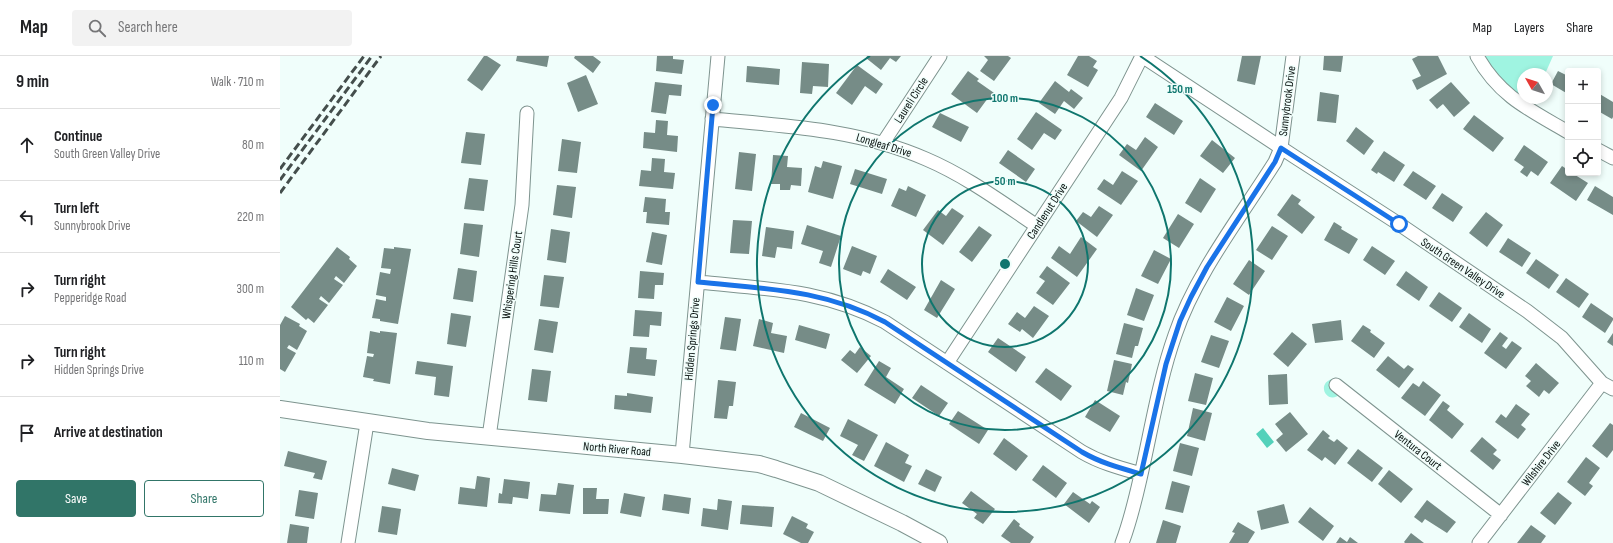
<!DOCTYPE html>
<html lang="en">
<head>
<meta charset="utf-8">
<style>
  :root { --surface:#fff; --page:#f2f2f2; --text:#202124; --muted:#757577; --line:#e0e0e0; --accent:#317568 }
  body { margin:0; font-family:"Sofia Sans Condensed",sans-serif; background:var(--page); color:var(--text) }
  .controls { position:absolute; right:12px; top:12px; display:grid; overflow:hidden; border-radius:4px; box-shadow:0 2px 6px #0003 }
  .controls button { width:36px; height:36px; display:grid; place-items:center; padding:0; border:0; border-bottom:1px solid var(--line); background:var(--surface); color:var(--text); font:20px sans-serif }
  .compass { position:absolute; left:1237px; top:12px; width:36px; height:36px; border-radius:50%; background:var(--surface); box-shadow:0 2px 6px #0003; rotate:309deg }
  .stop { position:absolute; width:12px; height:12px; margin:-9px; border:3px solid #1a73e8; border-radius:50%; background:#fff }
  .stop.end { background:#1a73e8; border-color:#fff; box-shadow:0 1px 4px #0008 }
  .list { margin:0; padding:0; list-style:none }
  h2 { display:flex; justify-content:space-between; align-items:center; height:52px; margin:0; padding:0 16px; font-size:17px }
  h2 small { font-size:13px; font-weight:400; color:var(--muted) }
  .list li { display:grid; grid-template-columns:26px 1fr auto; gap:12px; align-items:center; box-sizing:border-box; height:72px; padding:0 16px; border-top:1px solid var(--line) }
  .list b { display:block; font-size:15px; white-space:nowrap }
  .list p { margin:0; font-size:13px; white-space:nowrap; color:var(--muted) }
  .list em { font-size:13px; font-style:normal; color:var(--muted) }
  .actions { display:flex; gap:8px; padding:12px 16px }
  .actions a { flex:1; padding:9px 0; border:1px solid var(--accent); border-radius:4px; text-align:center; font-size:14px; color:var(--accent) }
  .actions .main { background:var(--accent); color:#fff }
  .icon { flex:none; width:22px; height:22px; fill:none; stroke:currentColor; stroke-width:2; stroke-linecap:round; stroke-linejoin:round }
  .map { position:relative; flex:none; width:1333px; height:487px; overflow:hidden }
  header { display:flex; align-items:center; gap:24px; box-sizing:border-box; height:56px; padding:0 20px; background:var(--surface); border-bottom:1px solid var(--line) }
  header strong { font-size:19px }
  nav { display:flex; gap:22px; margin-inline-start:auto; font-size:14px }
  .search { width:280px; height:36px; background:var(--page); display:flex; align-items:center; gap:10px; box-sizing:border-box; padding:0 14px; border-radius:4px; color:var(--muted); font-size:15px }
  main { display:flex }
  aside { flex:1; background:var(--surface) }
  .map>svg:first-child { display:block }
  .green { fill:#9ff4e1 }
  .water { fill:#53d1ba }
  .building { fill:#768c87 }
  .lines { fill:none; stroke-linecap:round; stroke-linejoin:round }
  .minor-casing { stroke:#7e948f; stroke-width:15 }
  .tertiary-casing { stroke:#7e948f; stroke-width:18 }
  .minor { stroke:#fff; stroke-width:13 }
  .tertiary { stroke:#fff; stroke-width:16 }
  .rail { stroke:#444e4c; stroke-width:3; stroke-dasharray:8 4; stroke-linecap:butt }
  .route { stroke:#1a73e8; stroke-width:5 }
  .ring { fill:none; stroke:#0f766e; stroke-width:2 }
  .labels { text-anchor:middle; stroke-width:3; stroke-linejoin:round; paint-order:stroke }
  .street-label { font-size:12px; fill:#08100e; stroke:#f0fefb }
  .centre { fill:#0f766e; stroke:#f0fefb; stroke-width:2 }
  .ring-label { font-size:12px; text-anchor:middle; font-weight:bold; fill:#0f766e; stroke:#f0fefb; stroke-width:3; stroke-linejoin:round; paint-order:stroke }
</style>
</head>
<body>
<header>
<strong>Map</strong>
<div class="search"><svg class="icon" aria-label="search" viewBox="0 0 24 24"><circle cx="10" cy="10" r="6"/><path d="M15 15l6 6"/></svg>Search here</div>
<nav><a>Map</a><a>Layers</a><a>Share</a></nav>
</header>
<main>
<aside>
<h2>9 min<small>Walk · 710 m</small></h2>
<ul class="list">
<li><svg class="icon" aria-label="ahead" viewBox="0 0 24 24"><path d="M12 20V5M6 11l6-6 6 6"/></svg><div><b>Continue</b><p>South Green Valley Drive</p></div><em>80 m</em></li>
<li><svg class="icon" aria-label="left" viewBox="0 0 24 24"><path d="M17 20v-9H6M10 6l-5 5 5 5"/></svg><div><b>Turn left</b><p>Sunnybrook Drive</p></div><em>220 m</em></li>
<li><svg class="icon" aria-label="right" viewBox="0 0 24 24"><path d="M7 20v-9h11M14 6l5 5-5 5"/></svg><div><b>Turn right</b><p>Pepperidge Road</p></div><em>300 m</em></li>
<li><svg class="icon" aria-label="right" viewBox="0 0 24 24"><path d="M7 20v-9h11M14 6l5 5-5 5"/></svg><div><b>Turn right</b><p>Hidden Springs Drive</p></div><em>110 m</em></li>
<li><svg class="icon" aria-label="arrive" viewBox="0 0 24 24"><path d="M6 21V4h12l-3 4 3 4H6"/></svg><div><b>Arrive at destination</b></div></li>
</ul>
<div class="actions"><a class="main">Save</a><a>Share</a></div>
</aside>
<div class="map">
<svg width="1333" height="487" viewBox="0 0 1333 487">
  <rect width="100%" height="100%" fill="#f0fefb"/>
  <!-- green -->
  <path class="green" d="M1200,0h73l-8,18h-22v24h12l-4,9 -25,-17z
    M1052,323l5,1 4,13c-13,14 -26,-9 -9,-14z"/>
  <!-- water -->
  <path class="water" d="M983,372l11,14 -7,6 -11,-14z"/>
  <!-- building -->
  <path class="building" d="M204,0h3l14,9 -19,26 -15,-11z
    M237,0h32l-2,11 -31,-6z
    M295,0h18l8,6 -8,11 -19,-15z
    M377,0h16v3l11,1 -2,14 -26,-3z
    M587,0h34l-5,6 -6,-4 -9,12 -15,-12z
    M704,0h24l3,2 -17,23 -14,-10 8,-11z
    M798,0h11l8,5 -4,6 5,3 -10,17 -21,-12z
    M962,0h19l-6,29 -18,-4z
    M1044,0h19l-2,16 -18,-2z
    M1138,0h20l9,18 -30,16 -5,-10 9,-4 -9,-17z
    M522,6l27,2 -1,23 -15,-1 -1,8 -12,-1z
    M577,9l26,19 -7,10 -11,-8 -13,19 -16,-12z
    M467,10l33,3 -1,16 -33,-3z
    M688,15l11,8 -2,2 20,14 -4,7 -5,-4 -11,15 -26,-19z
    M1278,15l10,5v18l-17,-10z
    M306,19l12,29 -20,8 -11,-29z
    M775,25l14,11 2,-3 12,9 -9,11 -10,-8 -9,13 -16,-11z
    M375,26l27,3 -1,11 -12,-1 -3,19 -15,-2z
    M1171,26l19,21 -16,14 -11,-13 -6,5 -8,-9z
    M1040,36l19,3 -3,28 -19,-2z
    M1318,37l15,9v15l-1,2 -14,-8z
    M875,47l28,18 -9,14 -28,-18z
    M756,56l26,18 -7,10 -11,-7 -12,17 -15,-11z
    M660,57l29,14 -8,15 -29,-15z
    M1194,59l30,23 -11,14 -30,-23z
    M376,64l12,1 -1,14 11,1 -1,16 -34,-4 1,-16 11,1z
    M1076,71l18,14 -10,14 -18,-14z
    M186,76l19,2 -4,31 -20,-2z
    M865,81l13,10 -17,24 -22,-16 8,-11 9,6z
    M282,83l19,3 -4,31 -19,-2z
    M932,84l23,18 -12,15 -23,-17z
    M1244,89l24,17 -10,14 -7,-5 -4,6 -7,-5 4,-5 -10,-7z
    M728,94l27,19 -9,13 -27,-19z
    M1104,95l21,14 -11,17 -16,-10 -1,2 -6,-4z
    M459,96l17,2 -4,37 -17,-2z
    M493,99l15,1 -1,11 15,1 -1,18 -10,-1 -1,5h-10v-6h-9z
    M372,102l13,1 -1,13 11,1 -2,16 -34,-3 2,-16 10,1z
    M543,105l19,5 -9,33 -25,-7 7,-26 6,2z
    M1282,110l6,4v3h4l16,10 -12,18 -26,-18z
    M575,113l32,10 -5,15 -32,-10z
    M842,115l16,10 -17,24 -24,-16 7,-10 9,6z
    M1133,115l23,15 -10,14 -23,-15z
    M189,122l19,2 -4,31 -20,-2z
    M920,122l16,11 -15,24 -16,-10z
    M277,129l19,2 -4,31 -19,-3z
    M628,130l18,9 -10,22 -25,-11 8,-18 7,3z
    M1315,130l18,11v18l-26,-15z
    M1162,137l21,14 -10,15 -21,-14z
    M1012,138l9,6 -3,4 17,13 -13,17 -25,-19z
    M365,141l21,2 -1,13h5l-1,13 -23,-2 1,-11h-4z
    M819,150l14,9 -16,22 -21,-16 7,-9 8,5z
    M672,152l12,8 -21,29 -20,-15 15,-20 8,6z
    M1206,156l17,13 -16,22 -18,-14z
    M898,158l16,10 -15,24 -16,-10z
    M453,164l19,1 -3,33 -19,-1z
    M1054,166l8,5 -1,2 17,10 -9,15 -25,-14z
    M184,167l19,2 -4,32 -19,-3z
    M527,169l34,11 -10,31 -12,-4 4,-12 -22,-7z
    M699,170l13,9 -20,27 -13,-10z
    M992,170l16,10 -16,24 -16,-10z
    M486,171l28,4 -2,18 -15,-2 -2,11 -13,-2z
    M271,173l19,3 -4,31 -19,-3z
    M372,176l15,3 -5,30 -16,-3z
    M801,181l16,12 -20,28 -26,-19 8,-12 11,8z
    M1228,182l23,15 -9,14 -23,-15z
    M572,190l25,10 -7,18 -7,-3 -2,5 -18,-7z
    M1092,190l23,15 -10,14 -22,-15z
    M57,191l13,10 -1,2 8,7 -13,17 -8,-7 -2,3 9,6 -14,18 -8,-7 -2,3 9,6 -14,18 -6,-5 -2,2 -15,-13z
    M114,191l17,2 -13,75 -18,-3v-2l-8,-1 4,-19 10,2v-4l-10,-2 4,-23 10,2 1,-5 -10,-1 3,-20 10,1z
    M874,194l17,9 -13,25 -17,-8z
    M1256,203l23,16 -10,14 -23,-16z
    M969,204l16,11 -16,24 -16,-11z
    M767,210l23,17 -17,22 -17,-12 9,-12 -6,-4z
    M178,212l19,3 -4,31 -20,-3z
    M608,213l28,18 -9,13 -27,-18z
    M360,215l24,2 -1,12h-8l-1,14 -16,-1z
    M1126,215l22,16 -9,14 -23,-16z
    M264,219l20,2 -5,31 -19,-2z
    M1286,222l23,16 -10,14 -23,-16z
    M661,224l14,9 -18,29 -13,-8z
    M856,232l18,7 -10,26 -17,-6z
    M1159,236l23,16 -10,14 -23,-16z
    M947,241l17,9 -13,25 -17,-9z
    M1311,247l22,15v2l-8,13 -23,-16z
    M754,250l15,10 -16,22 -11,-9 -2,3 -12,-8 9,-12 8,6z
    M355,254l27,2 -1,14 -11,-1 -1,12 -16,-1z
    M171,257l20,3 -5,31 -19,-3z
    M1189,257l22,16 -9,14 -23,-16z
    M5,260l15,8 -1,2 8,5 -10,19 -8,-5 -2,3 9,5 -11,19 -5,-3v-44z
    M445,261l16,2 -5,32 -16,-2z
    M259,263l19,3 -5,31 -19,-3z
    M479,263l14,4 -2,10 16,3 -3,17 -31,-7z
    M1061,264l2,20 -28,3 -3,-19z
    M844,267l19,5 -5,18h-3l-3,12 -16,-4z
    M519,269l31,9 -4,15 -31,-9z
    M1083,269l8,5 -1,2 15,11 -11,15 -23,-17z
    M90,275l10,2v-2l17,2 -7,51 -17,-3 1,-2 -11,-2 4,-21 6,1 1,-3 -7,-1z
    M1012,276l15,12 -19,23 -15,-13z
    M1220,276l8,6 -6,8 4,3 6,-8 10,7 -16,21 -22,-16z
    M1333,277v13l-6,-4z
    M931,279l18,6 -10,27 -18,-6z
    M718,282l28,19 -10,15 -28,-20z
    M350,291l17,1 -1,11 11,1 -2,16 -28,-3z
    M580,291l11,9 -14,17 -16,-13 9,-10 5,4z
    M1108,300l16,13 4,-4 6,4 -15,19 -23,-18z
    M834,304l18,4 -4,19 -2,-1 -3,13 -16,-4z
    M137,305l36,5 -4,31 -15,-2 2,-18 -21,-3z
    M599,305l12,7 -5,9 18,12 -9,15 -31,-19z
    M1256,307l23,20 -10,11 -5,-4 -5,7 -13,-11 5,-5 -6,-5z
    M766,312l26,18 -11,15 -26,-19z
    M252,313l19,2 -4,31 -19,-2z
    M915,317l18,5 -7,27 -18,-4z
    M1007,318l1,30 -19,1 -1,-30z
    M438,324l18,2 -3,24h-4l-2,13 -13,-1z
    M1143,325l18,14 -16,21 -24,-18 12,-15 6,4z
    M641,329l27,18 -9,13 -27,-18z
    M347,337l26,4 -2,16 -37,-4 1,-14 12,1z
    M815,344l25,16 -10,16 -25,-15z
    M1163,345l7,5 -3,4 17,14 -12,15 -23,-19z
    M1236,348l14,10 -9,11 5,4 -8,10 -23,-17 6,-8 5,4z
    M913,352l19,5 -7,28 -18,-5z
    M678,355l30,19 -9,14 -30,-20z
    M1010,356l18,22 -22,18 -10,-12 7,-6 -8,-10z
    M521,357l29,15 -7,13 -29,-14z
    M568,363l30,16 -14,26 -12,-6 6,-10 -18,-9z
    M1330,367l3,2v25l-6,8 -15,-12z
    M1043,374l7,6 -2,2 6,4 3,-3 11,9 -13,17 -10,-8 -3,4 -15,-11z
    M1202,381l15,13 -4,4 8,6 -8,10 -23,-19z
    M724,382l24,18 -12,15 -23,-17z
    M606,386l23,13 -4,8 7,3 -8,16 -30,-16z
    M900,387l19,5 -7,28 -19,-5z
    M1078,393l25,19 -11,14 -25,-19z
    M8,395l39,10 -5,19 -9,-2 2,-5 -31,-7z
    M1306,401l14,11 -11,15 4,3 -8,10 -18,-14z
    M763,409l24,18 -11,15 -24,-18z
    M112,412l27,7 -4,16 -27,-7z
    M646,413l16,8 -7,15 -17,-8z
    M1109,414l24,19 -12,14 -23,-19z
    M197,420l13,2 -3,29 -29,-3 2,-17 15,2z
    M224,423l26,3 -2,17 -15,-2 -1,7 -14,-1 1,-10 3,1z
    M892,425l18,5 -7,27 -18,-4z
    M278,427l16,2 -4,29 -31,-3 2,-17 15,1z
    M303,432h14l-1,11h13l-1,15h-25z
    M19,434l19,3 -4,26 -19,-3z
    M691,435l24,18 -12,15 -9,-6 3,-4 -15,-11z
    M793,436l17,12 2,-3 8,6 -11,16 -25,-19z
    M1278,436l14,11 -17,22 -15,-12z
    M344,437l21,4 -4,20 -21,-4z
    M384,438l27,4 -2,16 -27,-4z
    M438,443l14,2 -4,29 -27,-4 2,-18 14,2z
    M1147,444l29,22 -9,11 -22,-14 -3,4 -8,-6z
    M1004,448l5,19 -28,7 -4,-19z
    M462,449l32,2 -2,20 -32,-3z
    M102,450l19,3 -4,26 -19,-3z
    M1030,451l24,19 -11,15 -25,-19z
    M512,460l16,8 -2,4 8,4 -6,11h-7l-18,-9z
    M734,463l6,5 -1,2 15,11 -4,6h-19l-10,-7z
    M883,464l18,6 -5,17h-20z
    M958,466l17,10 -7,11h-19l6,-10 -3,-1z
    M10,468l19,3 -2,16h-20z
    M1251,469l15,11 -5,7h-24z
    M1131,477l13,10h-19l-1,-1z
    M1060,481l7,5 3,-5 8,6h-22z"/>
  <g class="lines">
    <!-- minor casing -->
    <g class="minor-casing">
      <path id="minor" d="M862,0l153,101 104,67 128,87 35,27 40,45 11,6
        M1197,0c22,40 53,54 91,76
        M432,63c73,7 146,10 214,40 40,17 75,43 111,67
        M603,87l57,-87
        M1318,94l15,8
        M418,226c67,7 125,7 187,40l197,130c19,11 38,16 59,22
        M667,307l174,-265 21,-42
        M1056,329l165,130
        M209,381l33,-232 5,-92
        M402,399l36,-399
        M68,487l19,-120
        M842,487c8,-21 13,-42 18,-64 11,-47 19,-99 35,-144 20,-60 66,-119 100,-173l6,-14 12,-92
        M1199,487l123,-160"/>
    </g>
    <!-- tertiary casing -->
    <g class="tertiary-casing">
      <path id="tertiary" d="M0,353l148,22 254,24 77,9 17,5 43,14 83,40 37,20"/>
    </g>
    <!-- minor -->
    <use href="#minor" class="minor"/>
    <!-- tertiary -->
    <use href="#tertiary" class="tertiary"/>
    <!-- rail -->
    <path class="rail" d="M0,113l84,-113
      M0,124l92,-124
      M0,137l101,-137"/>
  </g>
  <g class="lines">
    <!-- route -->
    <path class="route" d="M433,49l-15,177c67,7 125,7 187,40l197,130c19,11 38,16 59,22l25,-110 14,-43 11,-24 16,-30 68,-105 6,-14 118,76"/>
  </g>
  <!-- distance rings -->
  <g class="ring">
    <circle cx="725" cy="208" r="83"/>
    <circle cx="725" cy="208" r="166"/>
    <path d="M860 0A248 248 0 1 1 590 0"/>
  </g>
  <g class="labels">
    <!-- street labels -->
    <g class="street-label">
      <text transform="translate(631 44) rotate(-57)" y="4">Laureli Circle</text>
      <text transform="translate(1007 45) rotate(-83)" y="4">Sunnybrook Drive</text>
      <text transform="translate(604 89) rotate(17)" y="4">Longleaf Drive</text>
      <text transform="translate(767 155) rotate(-57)" y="4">Candlenut Drive</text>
      <text transform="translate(1183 212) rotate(34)" y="4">South Green Valley Drive</text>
      <text transform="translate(232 219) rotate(-82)" y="4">Whispering Hills Court</text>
      <text transform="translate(412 283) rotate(-85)" y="4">Hidden Springs Drive</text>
      <text transform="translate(337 393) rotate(5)" y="4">North River Road</text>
      <text transform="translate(1138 394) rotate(38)" y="4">Ventura Court</text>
      <text transform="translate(1261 407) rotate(-52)" y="4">Wilshire Drive</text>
    </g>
  </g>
  <circle cx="725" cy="208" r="6" class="centre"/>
  <g class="ring-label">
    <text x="900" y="37">150 m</text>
    <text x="725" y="46">100 m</text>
    <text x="725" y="129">50 m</text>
  </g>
</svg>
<div class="controls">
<button>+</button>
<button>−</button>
<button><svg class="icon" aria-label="locate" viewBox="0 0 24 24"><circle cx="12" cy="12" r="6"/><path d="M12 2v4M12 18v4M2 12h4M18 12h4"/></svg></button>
</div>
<svg class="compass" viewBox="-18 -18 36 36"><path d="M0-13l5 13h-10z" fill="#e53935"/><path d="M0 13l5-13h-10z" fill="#757577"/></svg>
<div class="stop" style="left:1119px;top:168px"></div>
<div class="stop end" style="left:433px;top:49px"></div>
</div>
</main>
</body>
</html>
